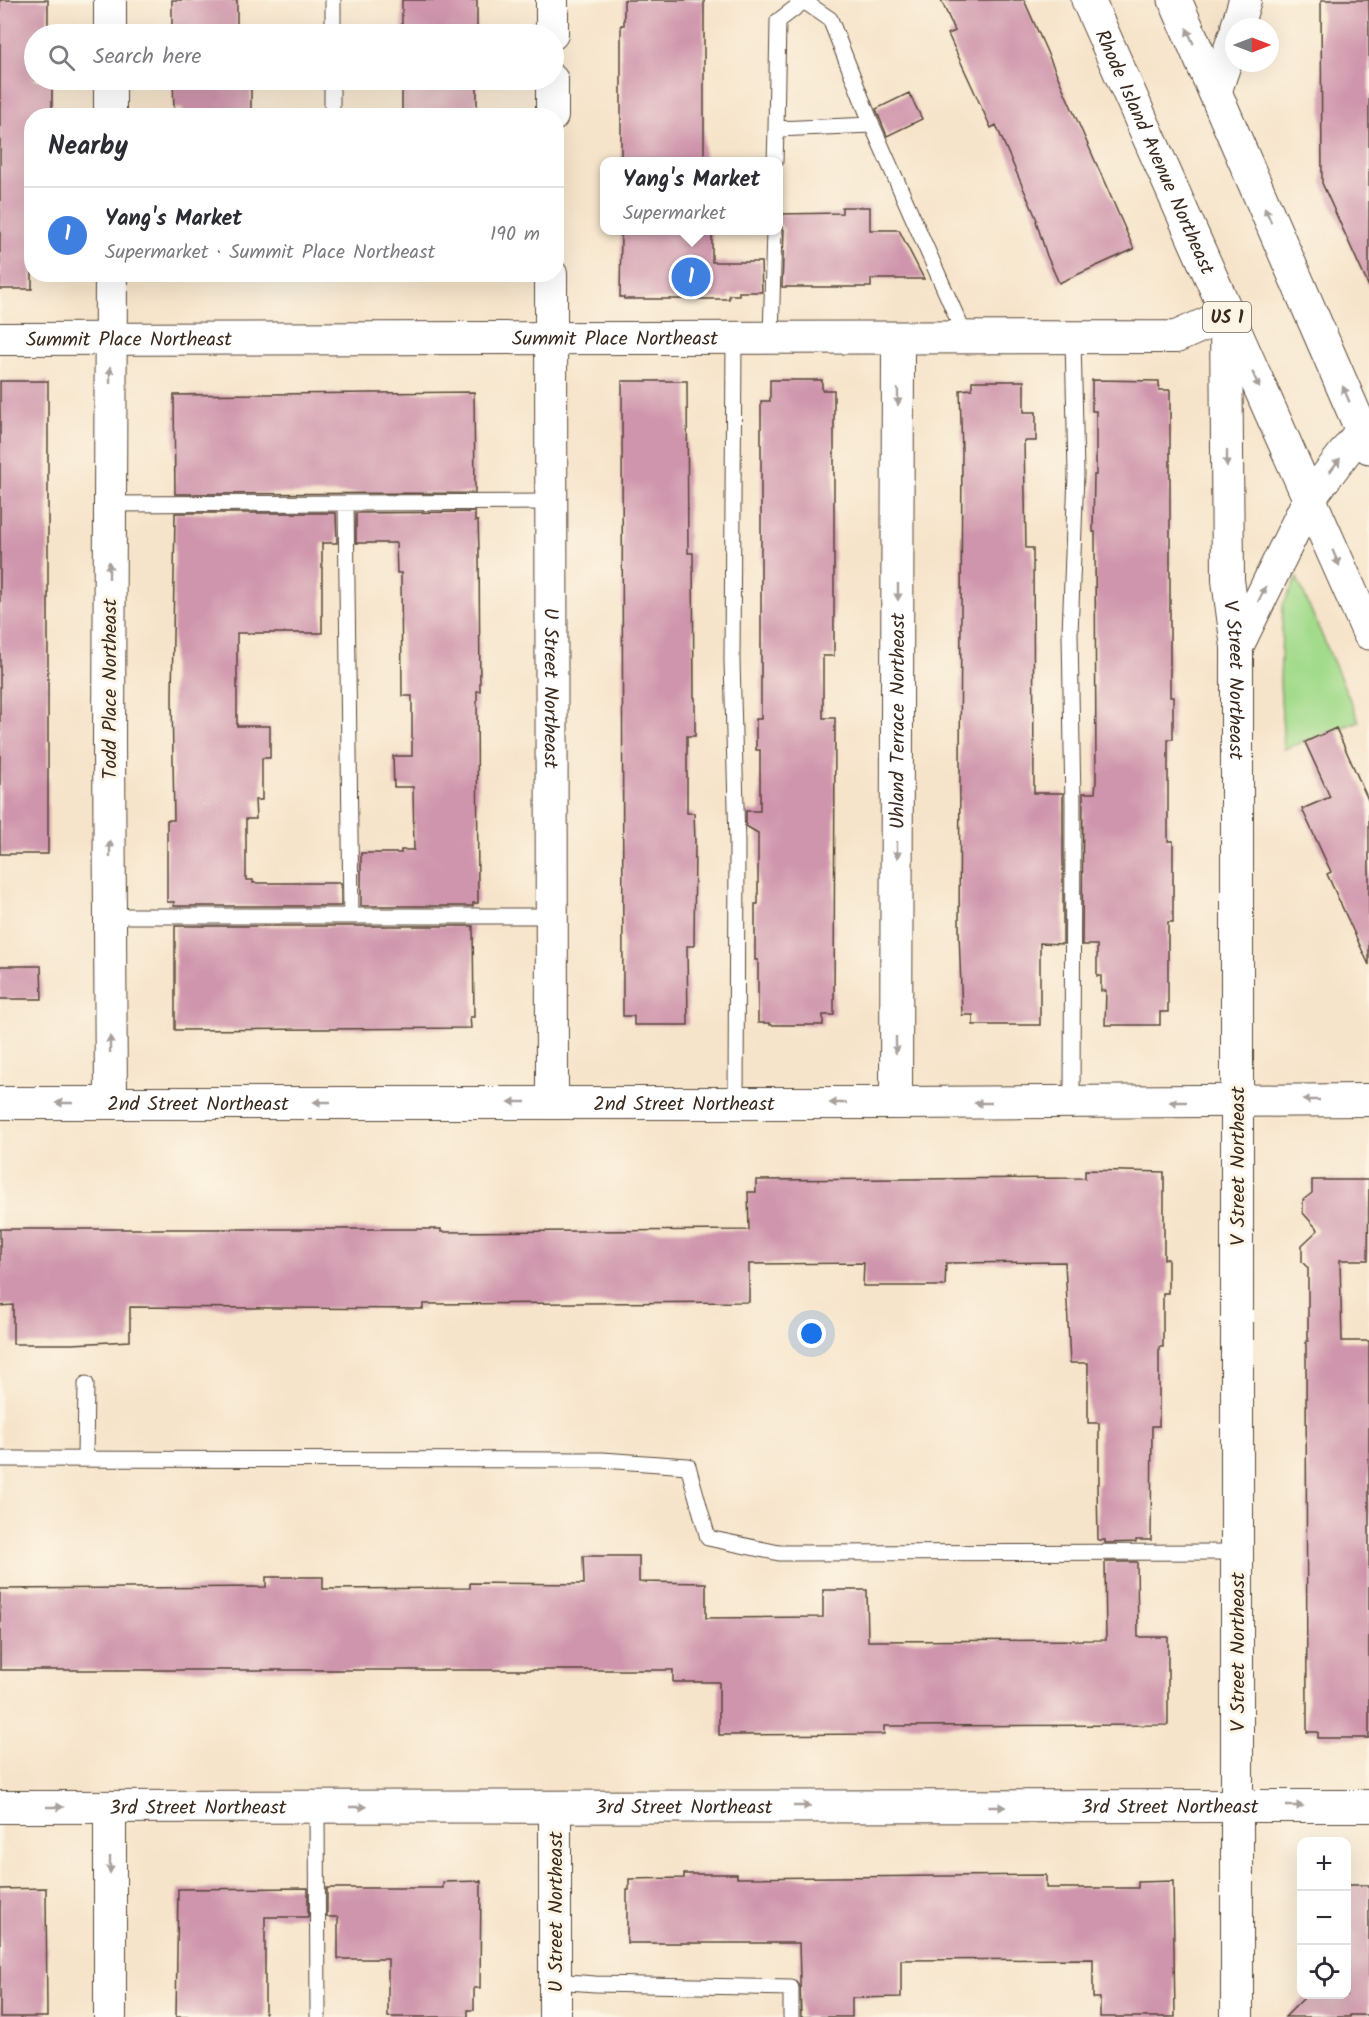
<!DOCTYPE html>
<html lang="en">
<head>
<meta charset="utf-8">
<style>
  :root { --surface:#fff; --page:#f2f2f3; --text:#2b2b33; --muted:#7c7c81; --line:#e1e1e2; --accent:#d1495b }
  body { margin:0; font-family:Kalam,sans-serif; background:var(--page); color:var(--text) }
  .controls { position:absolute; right:18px; bottom:18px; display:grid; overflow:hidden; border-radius:12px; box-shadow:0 6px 24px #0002 }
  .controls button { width:54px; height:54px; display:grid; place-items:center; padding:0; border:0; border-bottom:2px solid var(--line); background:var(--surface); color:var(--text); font:30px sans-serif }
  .compass { position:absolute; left:1225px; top:18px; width:54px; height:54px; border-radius:50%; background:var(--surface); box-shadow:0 6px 24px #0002; rotate:90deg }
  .you { position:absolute; left:812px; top:1334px; width:21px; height:21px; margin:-15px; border:4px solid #fff; border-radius:50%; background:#1a73e8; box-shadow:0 0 0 9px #1a73e833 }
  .badge { display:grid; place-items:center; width:39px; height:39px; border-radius:50%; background:var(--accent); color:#fff; font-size:20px; font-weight:700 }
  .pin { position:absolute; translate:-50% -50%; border:3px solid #fff; box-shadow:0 2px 6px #0006 }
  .popup { position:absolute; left:600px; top:157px; width:183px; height:78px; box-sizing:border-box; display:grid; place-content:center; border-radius:12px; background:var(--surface); filter:drop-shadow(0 2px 4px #0005); font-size:20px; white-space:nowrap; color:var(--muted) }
  .popup b { font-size:22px; color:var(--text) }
  .popup::after { content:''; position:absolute; left:50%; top:100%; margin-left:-12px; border:12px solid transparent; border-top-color:var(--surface) }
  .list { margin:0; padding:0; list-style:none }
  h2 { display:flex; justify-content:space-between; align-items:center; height:78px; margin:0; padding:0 24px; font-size:26px }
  h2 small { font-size:20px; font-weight:400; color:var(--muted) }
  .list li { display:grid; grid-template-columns:39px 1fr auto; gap:18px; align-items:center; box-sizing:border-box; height:96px; padding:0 24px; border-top:2px solid var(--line) }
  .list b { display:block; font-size:22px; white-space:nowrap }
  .list p { margin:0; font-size:20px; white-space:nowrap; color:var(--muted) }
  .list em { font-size:20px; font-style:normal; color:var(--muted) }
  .icon { flex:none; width:33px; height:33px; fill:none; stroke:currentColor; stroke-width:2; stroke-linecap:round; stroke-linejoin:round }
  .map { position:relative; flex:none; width:1369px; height:2017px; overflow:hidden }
  .search { position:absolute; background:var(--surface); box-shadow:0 6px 24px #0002; left:24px; top:24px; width:540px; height:66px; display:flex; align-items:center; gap:15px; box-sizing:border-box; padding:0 21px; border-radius:33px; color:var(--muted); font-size:22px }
  .panel { position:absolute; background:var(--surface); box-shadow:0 6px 24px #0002; left:24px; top:108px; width:540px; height:174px; border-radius:24px }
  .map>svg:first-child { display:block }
  .green { fill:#a3db8c; stroke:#6f8255; stroke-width:1.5 }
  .building { fill:#cf95ac }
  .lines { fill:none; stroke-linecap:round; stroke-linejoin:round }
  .service-casing { stroke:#574638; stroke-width:17 }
  .minor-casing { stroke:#574638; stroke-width:34 }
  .primary-casing { stroke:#574638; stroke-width:35 }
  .service { stroke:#fff; stroke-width:15 }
  .minor { stroke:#fff; stroke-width:32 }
  .primary { stroke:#fff; stroke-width:33 }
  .oneway { fill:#a79f9a }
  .labels { text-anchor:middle; stroke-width:6; stroke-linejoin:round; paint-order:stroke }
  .shield { fill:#fcf5e5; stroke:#75675a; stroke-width:1.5 }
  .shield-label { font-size:18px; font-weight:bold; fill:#3b2a1e }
  .street-label { font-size:20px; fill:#3b2a1e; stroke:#fcf5e5 }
</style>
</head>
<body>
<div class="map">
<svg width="1369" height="2017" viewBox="0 0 1369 2017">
  <rect width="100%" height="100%" fill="#fcf5e5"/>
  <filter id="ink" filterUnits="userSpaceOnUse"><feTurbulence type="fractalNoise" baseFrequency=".0167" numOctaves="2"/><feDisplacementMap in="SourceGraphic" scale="12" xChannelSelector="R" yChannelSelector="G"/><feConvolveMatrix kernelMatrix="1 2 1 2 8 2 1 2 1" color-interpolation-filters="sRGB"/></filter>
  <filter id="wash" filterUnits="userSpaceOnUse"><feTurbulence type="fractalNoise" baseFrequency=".008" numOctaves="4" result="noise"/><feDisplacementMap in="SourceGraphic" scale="24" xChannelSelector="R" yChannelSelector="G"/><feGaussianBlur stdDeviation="1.35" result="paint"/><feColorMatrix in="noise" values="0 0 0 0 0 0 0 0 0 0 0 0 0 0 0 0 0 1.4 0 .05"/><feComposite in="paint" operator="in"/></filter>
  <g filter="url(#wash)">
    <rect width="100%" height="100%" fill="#f6e4ca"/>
    <!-- green -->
    <path class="green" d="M1297,578l62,143 -75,28 -4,-67 3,-77z"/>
    <g id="blocks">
      <!-- building -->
      <path class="building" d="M0,0h48v34h-14v46h14v3h4v33h-20v173h-32z
        M172,0h65v34h-65z
        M402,0h75v34h-75z
        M624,0h80v162h-83v-137h3z
        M941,0h83l110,249 -75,34 -12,-27 -11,-35 1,-1 -41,-95 -5,3 -43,-94 7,-3z
        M1321,0h48v287l-47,-104z
        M173,80h78v36h-68v-7h-9z
        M402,80h75v30h-5v6h-70z
        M909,93l13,26 -35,17 -11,-27z
        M842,207h28v23h29l25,49h-53v8h-89l2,-57 -5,-8v-8l63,-1z
        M621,231h91v31h49l1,30h-23v3h-10v4h-105v-2h-4z
        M770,380h52v10h12v266h-11v62h12l-1,297h-11v10h-53v-2h-12v-63h-3v-56h3v-71l-12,-7v-15h14v-61h-4v-31h5v-318h9z
        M1092,380l67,1v9h11v307h3v42h-5v102h5v81h-5v90h-8v13h-55l1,-34h-5v-15h-4v-31h-15l1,-152h12l1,-12 -1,-249h-2l1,-57h2v-64h-4z
        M0,381h48v473h-48z
        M622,381h65l1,172h5l1,145h1v38h-8v77h7l1,29 -1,104h-7l1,79h-54v-9h-11z
        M972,381h52v31h12v29h-12l2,107h7l1,245h29v151l-23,-1v82h-67v-10h-11l-3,-83 3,-480 -2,-62 12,-1z
        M474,392l1,101 -300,1 -1,-99z
        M475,512v9h3l1,29 1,141h-3l1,212h-5v3h-112v-53h40v-3h13l-1,-63h-19l-1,-31h19v-60h-10l-1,-123h-4l-1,-30h-40v-30z
        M175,513h161l1,30h-15v90h-85v93h33v32h-8v42h-7l1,19h-10v61h7v3h88v23h-167v-4h-7v-82h7l-2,-123z
        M1336,728l33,74v163l-42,-91 4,-2 -29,-63 28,-12 -25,-55z
        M175,926h298l1,91h-4l1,11 -296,2z
        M0,966h41l1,33h-42z
        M1085,1170l79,2v87h4v34h-5v54h-4v79h-7l-1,114h-15v2l-31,1v-3h-7l-1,-56h2v-61h-11v-60h-18l-5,-101 -119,1 -1,23h-82l1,-23 -115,1v38l-326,2v5l-293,-2v34l-58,3h-59v-39l-13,1v-77h441v3l308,-2 -1,-38h8v-12l329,-2z
        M1312,1180h57l-1,80h-28l2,81h27v397h-51v-6h-11l-1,-391h2v-73l-6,-6v-17l16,-15 -15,-17v-13l9,-7z
        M583,1556h56v26l67,1v35l117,-1v-27h44l1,51 238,-1 -1,-78h32l1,75h30v88l-284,1v8l-165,1v-53h-46v-12h-673v-81l266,-2v-10h57v12l147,-1v-5l114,1z
        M684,1874h53v4l309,-3v13h92v-6l35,-1 2,136h-75v-19h-7v-39l-192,1v37l-49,1v19h-51l-2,-74h-172v-53h2v-11l55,-1z
        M481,1881l-1,107h-6v22h-6v7h-80v-58h-50v-42h-11v-29h116v-6z
        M1347,1885h22v130h-19v2h-65l22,-22h40z
        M46,1888l1,129h-47v-128z
        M308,1888v29h-43v100h-89l2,-128z"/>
    </g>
  </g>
  <g filter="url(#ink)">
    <use href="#blocks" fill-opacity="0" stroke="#574638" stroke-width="1.5"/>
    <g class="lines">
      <!-- service casing -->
      <g class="service-casing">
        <path id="service" d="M802,0l28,19 42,106 -96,4 2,-108 25,-19
          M333,34v-34
          M332,116v-36
          M872,125l94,213
          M775,162l1,-33
          M734,338l-2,323 5,182 -1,260
          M771,338l3,-108
          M346,503l5,413
          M109,504l443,-2
          M110,916h442
          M1072,1102l1,-298 -3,-170 6,-160 -3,-136
          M0,1459l602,1 86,6 20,72 71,15 458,-1
          M85,1459l1,-75
          M317,1807l1,210
          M555,1981l40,3 196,4v29"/>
      </g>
      <!-- minor casing -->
      <g class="minor-casing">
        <g id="minor">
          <path d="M110,0v34"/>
          <path d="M552,0v34"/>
          <path d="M1237,27l8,-27"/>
          <path d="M110,80v36"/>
          <path d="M552,80v36"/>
          <path d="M1215,93l19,-56"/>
          <path d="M111,274l-2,466 2,363"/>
          <path id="s1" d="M551,274l1,828"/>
          <path id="s2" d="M0,339l1176,-2 50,-22 2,265 9,67v1370"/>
          <path d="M1237,647l72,-148 53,-69"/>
          <path id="s3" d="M0,1103h896l473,-3"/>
          <path id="s4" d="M896,1103l2,-764"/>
          <path id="s5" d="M0,1807l1369,-1"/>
          <path d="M110,1807v210"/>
          <path d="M555,1807v210"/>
        </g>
      </g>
      <!-- primary casing -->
      <g class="primary-casing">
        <g id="primary">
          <path id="s6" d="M1088,0l281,633"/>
          <path d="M1175,0l194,447"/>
        </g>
      </g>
      <!-- service -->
      <use href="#service" class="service"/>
      <!-- minor -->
      <use href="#minor" class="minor"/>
      <!-- primary -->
      <use href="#primary" class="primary"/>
    </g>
    <!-- one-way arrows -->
    <defs><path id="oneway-solid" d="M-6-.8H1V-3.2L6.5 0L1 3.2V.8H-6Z" transform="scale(1.5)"/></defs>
    <g class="oneway">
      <use href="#oneway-solid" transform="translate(1190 36) rotate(-114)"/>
      <use href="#oneway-solid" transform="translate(1268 215) rotate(-113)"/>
      <use href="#oneway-solid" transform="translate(110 375) rotate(-90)"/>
      <use href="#oneway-solid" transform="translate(1256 380) rotate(66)"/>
      <use href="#oneway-solid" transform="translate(1346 394) rotate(-113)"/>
      <use href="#oneway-solid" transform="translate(898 397) rotate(90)"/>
      <use href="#oneway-solid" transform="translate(1227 458) rotate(90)"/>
      <use href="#oneway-solid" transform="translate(1335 465) rotate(-53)"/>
      <use href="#oneway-solid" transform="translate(1336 558) rotate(66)"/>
      <use href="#oneway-solid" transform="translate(109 570) rotate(-90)"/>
      <use href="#oneway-solid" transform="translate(898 592) rotate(90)"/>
      <use href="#oneway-solid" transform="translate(1262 594) rotate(-64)"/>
      <use href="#oneway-solid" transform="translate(110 849) rotate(-90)"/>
      <use href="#oneway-solid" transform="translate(897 850) rotate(90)"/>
      <use href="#oneway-solid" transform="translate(110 1044) rotate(-90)"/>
      <use href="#oneway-solid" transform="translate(896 1045) rotate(90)"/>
      <use href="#oneway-solid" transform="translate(1311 1100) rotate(180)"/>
      <use href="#oneway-solid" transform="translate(322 1102) rotate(180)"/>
      <use href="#oneway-solid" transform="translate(517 1102) rotate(180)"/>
      <use href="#oneway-solid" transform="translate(1178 1102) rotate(180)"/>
      <use href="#oneway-solid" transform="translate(64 1103) rotate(180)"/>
      <use href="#oneway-solid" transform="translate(838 1103) rotate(180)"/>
      <use href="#oneway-solid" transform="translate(983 1103) rotate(180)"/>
      <use href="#oneway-solid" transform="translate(802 1806)"/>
      <use href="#oneway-solid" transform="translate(1295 1806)"/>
      <use href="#oneway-solid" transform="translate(55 1807)"/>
      <use href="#oneway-solid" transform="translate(358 1807)"/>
      <use href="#oneway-solid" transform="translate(997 1807)"/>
      <use href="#oneway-solid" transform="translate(110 1865) rotate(90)"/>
    </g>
  </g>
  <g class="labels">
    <!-- shield labels -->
    <rect class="shield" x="1203" y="302" width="48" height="30" rx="4.5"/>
    <g class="shield-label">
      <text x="1227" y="323">US 1</text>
    </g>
    <!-- street labels -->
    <g class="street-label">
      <text dy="7" stroke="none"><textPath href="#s6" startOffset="166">Rhode Island Avenue Northeast</textPath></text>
      <text dy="7" stroke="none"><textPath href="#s2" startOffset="615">Summit Place Northeast</textPath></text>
      <text dy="7" stroke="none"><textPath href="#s2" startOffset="129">Summit Place Northeast</textPath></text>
      <text dy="7" stroke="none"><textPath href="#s2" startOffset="1596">V Street Northeast</textPath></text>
      <text dy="7" stroke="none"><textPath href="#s1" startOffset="414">U Street Northeast</textPath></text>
      <text transform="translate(109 689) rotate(-90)" y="7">Todd Place Northeast</text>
      <text dy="7" stroke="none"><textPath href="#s4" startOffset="382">Uhland Terrace Northeast</textPath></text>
      <text dy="7" stroke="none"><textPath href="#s3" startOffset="198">2nd Street Northeast</textPath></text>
      <text dy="7" stroke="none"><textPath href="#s3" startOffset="684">2nd Street Northeast</textPath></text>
      <text transform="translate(1237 1166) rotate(-90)" y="7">V Street Northeast</text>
      <text transform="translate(1237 1652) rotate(-90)" y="7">V Street Northeast</text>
      <text dy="7" stroke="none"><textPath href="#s5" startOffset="684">3rd Street Northeast</textPath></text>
      <text dy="7" stroke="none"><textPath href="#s5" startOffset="1170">3rd Street Northeast</textPath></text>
      <text dy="7" stroke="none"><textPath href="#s5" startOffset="198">3rd Street Northeast</textPath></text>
      <text transform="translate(555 1912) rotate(-90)" y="7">U Street Northeast</text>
    </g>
  </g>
</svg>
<div class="controls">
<button>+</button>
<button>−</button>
<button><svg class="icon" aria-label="locate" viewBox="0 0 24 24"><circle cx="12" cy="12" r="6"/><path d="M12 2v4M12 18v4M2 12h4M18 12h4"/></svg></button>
</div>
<svg class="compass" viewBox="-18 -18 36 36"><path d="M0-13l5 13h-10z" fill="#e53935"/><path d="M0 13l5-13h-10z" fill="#7c7c81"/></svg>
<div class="you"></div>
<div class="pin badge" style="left:691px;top:277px;background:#3f7fe0">1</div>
<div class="popup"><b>Yang's Market</b>Supermarket</div>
<div class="search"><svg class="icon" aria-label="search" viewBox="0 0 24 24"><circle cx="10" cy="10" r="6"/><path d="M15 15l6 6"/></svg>Search here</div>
<section class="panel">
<h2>Nearby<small></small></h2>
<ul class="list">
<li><span class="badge" style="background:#3f7fe0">1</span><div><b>Yang's Market</b><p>Supermarket · Summit Place Northeast</p></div><em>190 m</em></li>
</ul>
</section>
</div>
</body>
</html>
